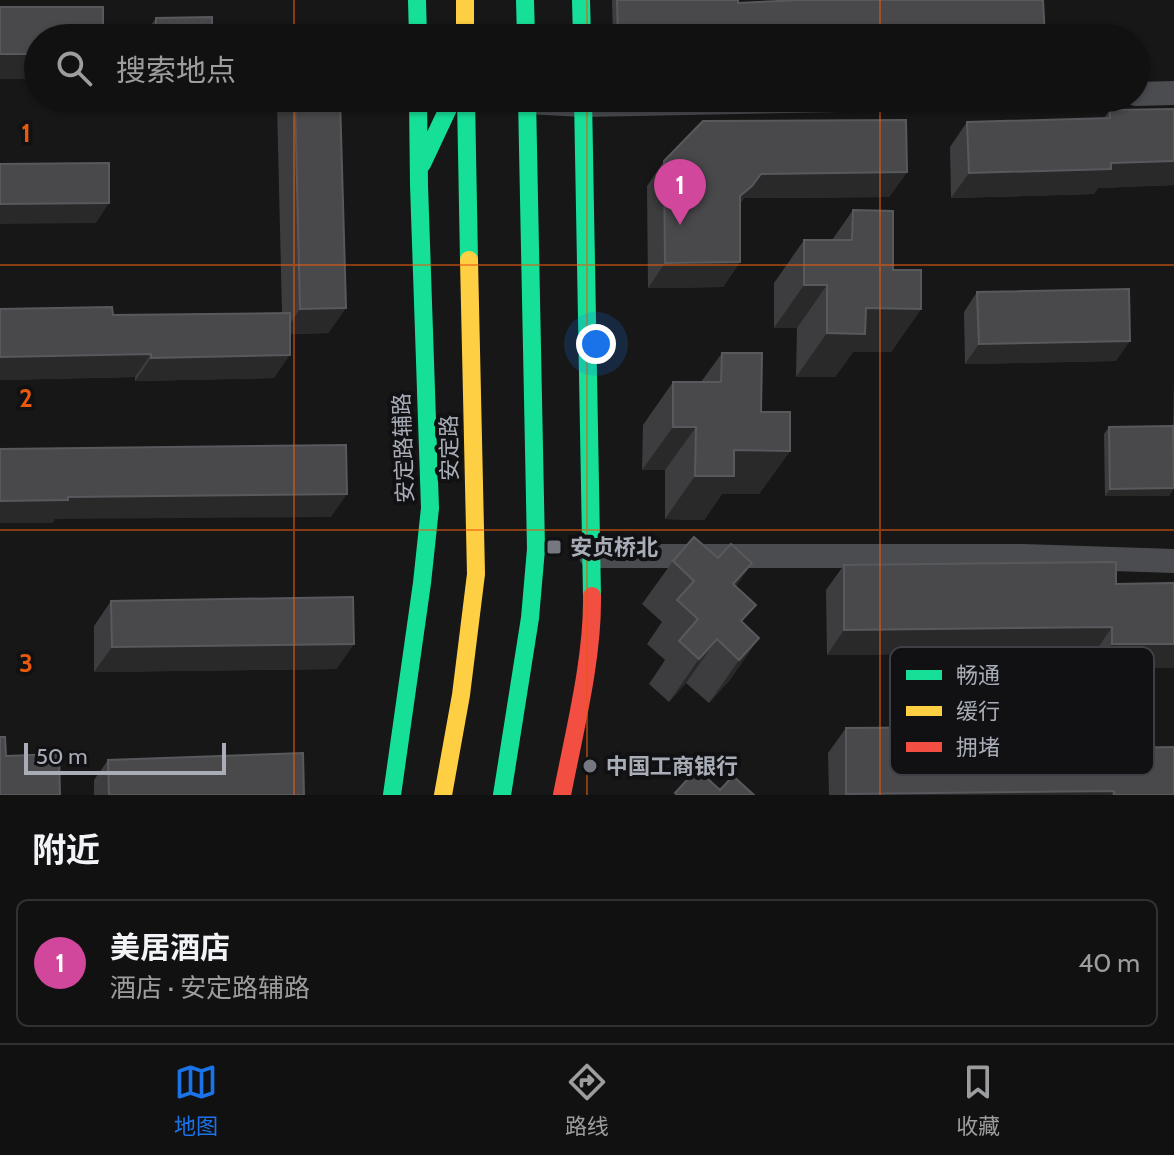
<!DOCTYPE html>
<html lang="zh">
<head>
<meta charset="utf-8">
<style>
  :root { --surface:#111; --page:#1a1a1a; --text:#f1f3f6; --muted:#9c9d9f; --line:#303131; --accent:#1a73e8 }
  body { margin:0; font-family:Cabin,"Noto Sans SC",sans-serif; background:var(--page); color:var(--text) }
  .scale { position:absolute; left:24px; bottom:20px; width:202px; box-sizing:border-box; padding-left:8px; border:4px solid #a8adb8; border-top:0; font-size:22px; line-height:28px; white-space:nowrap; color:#a8adb8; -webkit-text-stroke:6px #111113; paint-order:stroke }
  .you { position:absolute; left:596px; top:344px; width:28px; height:28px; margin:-20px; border:6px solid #fff; border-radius:50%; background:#1a73e8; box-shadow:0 0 0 12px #1a73e833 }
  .badge { display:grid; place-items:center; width:52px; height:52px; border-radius:50%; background:var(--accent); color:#fff; font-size:26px; font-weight:700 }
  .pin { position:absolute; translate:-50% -66px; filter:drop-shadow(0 2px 4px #0008) }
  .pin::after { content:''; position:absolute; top:42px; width:28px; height:24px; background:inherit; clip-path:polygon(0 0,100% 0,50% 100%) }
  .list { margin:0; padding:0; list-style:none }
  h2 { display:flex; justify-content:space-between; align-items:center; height:104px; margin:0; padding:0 32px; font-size:34px }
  h2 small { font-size:26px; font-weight:400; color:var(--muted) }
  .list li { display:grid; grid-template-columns:52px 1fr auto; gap:24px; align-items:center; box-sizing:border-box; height:128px; margin:0 16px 16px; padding:0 16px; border:2px solid var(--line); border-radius:12px }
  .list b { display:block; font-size:30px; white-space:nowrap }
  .list p { margin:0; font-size:26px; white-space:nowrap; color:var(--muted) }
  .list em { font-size:26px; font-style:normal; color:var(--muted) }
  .icon { flex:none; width:44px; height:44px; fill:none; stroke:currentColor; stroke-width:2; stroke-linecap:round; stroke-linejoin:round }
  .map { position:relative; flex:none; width:1174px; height:795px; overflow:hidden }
  .search { position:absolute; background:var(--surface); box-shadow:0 2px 6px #0004; left:24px; right:24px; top:24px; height:88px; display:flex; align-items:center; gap:20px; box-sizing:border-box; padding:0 28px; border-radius:44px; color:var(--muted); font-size:30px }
  .sheet { height:248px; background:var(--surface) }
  nav { display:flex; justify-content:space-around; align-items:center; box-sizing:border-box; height:112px; border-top:2px solid var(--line); background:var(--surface); font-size:22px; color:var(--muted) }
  nav a { display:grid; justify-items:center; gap:4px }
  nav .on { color:var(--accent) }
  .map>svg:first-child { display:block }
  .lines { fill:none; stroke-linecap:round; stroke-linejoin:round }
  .street { stroke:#4b4c50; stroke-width:24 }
  .fast { stroke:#16e098; stroke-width:18 }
  .slow { stroke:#ffcf43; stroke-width:18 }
  .jam { stroke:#f24e42; stroke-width:18 }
  .wall { fill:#3d3d3f }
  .shaded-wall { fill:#29292a }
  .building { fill:#49494c; stroke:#58595d; stroke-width:2 }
  .grid { fill:none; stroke:#e8590c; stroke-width:2; stroke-opacity:0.55 }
  .poi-dot { fill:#757880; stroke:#111113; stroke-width:3 }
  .labels { text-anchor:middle; stroke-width:8; stroke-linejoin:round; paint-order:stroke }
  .street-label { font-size:22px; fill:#a8adb8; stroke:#111113 }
  .poi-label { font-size:22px; font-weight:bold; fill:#a8adb8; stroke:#111113; text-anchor:start }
  .key { fill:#111113; stroke:#3e4045; stroke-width:2 }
  .key-label { font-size:22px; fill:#a8adb8 }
  .grid-label { font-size:26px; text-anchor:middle; font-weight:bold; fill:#e8590c; stroke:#111113; stroke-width:8; stroke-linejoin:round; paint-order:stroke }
</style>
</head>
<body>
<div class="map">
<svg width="1174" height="795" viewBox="0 0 1174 795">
  <rect width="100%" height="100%" fill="#171717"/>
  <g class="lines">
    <!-- street -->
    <path class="street" d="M1136,94l38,-1
      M527,102l56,3 361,-7
      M591,556h432l151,5"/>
    <!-- fast -->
    <path class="fast" d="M417,0l1,38
      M525,0l1,38
      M581,0l1,38
      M466,98l3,162
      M583,98l9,498
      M422,164l31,-66
      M392,795l30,-212 8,-75 -11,-323 -1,-87
      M502,795l28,-177 6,-69 -9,-451"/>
    <!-- slow -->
    <path class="slow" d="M465,0v38
      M443,795l18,-100 15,-121 -7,-314"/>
    <!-- jam -->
    <path class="jam" d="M562,795c12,-62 31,-136 30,-199"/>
  </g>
  <!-- wall -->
  <path class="wall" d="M612,0h126v3l307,35h-432z
    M156,18l56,15 70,5h-140z
    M197,98h78l-7,10h-71z
    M280,98h60l6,210 -18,25 -38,1 -16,44 -139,3v-4l-135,3v-71l113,6 169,-2 -5,-210z
    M1174,109v76l-76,3 -4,6 -143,4 -1,-51 17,-25 137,-4 6,-8z
    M664,161l243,11 -18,25 -145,1 -4,6v58l-17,25 -75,1 -1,-102z
    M853,210l40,60 28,39 -30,43h-38l-18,25h-39l1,-49h-23v-45l30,-43h28z
    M977,292l139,69 -151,3 -1,-52z
    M722,353l39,59 29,39 -31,43h-37l-18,26 -39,-1v-49h-23l1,-45 30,-43h28z
    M1174,383v105l-5,8h-64l-1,-62 5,-7 64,-1z
    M718,558l34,5 -16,23 7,37 16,15 -30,43 -20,22 -23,-20 -17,19 -20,-18 16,-24 -18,-16 15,-22 -20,-18 31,-43z
    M844,565l272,19 58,-1 -79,86v-17l-268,3 -1,-65z
    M111,601l243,43 -18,25 -242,3v-46z
    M846,728l272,20 56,47h-345l-1,-42z
    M108,760l196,35h-210v-15z"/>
  <!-- shaded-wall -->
  <path class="shaded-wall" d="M0,54h38v25h-38z
    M204,98h71l-7,10h-71z
    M1174,161v24l-76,3 -4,6 -143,4 18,-25 142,-10z
    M907,172l-18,25 -145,1 -9,13 5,-15 21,-22z
    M109,203l-13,20 -96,1v-20z
    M740,262l-17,25 -75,1 17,-25z
    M804,285h23l-30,43h-23z
    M346,308l-18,25 -45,1 17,-25z
    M866,308l55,1 -30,43h-38l-18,25h-39l31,-44z
    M1130,341l-14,20 -151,3 14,-20z
    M151,354l-16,23 -135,3v-23z
    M290,355l-16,23 -139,3 16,-23z
    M673,427h23l-31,43h-23z
    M734,450l56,1 -31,43h-37l-18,26 -39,-1 30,-43z
    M1174,488l-5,8h-64l5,-7z
    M347,494l-16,23 -276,2 -2,4h-53v-22l68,-4z
    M752,563l-30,43 11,-22z
    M1112,627l-17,25 -268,3 17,-25z
    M759,638l-30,43 -20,22 30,-43z
    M717,639l-31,44 -17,19 30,-43z
    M354,644l-18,25 -242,3 18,-25z
    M1112,644h62v24l-79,1z
    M1114,791l-3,4h-265v-1z"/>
  <!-- building -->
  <path class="building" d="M617,0h121v3l62,-3h243l2,38h-427z
    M0,7h103v31h-65v16h-38z
    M212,17v16h70v5h-126v-20z
    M295,98h45l6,210 -46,1z
    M1174,109v52l-63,2v6l-142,4 -2,-51 143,-4v-8z
    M906,120l1,52 -146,2 -9,12 -12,10v66l-75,1 -1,-102 39,-40z
    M109,163v40l-109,1v-40z
    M853,210l40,1v59h28v39l-55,-1 -1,26 -38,-1v-48h-23v-45h48z
    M1129,289l1,52 -151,3 -2,-52z
    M112,307l1,8 177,-2v42l-139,3v-4l-151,3v-48z
    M722,353h40l-1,59h29v39l-56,-1v26h-39l1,-49h-23v-45h48z
    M1173,426l1,62 -64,1 -1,-62z
    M346,445l1,49 -279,3v3l-68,1v-52z
    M694,537l24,21 13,-14 21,19 -19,21 23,21 -15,16 18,17 -20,22 -22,-21 -18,20 -20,-18 19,-22 -21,-19 17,-19 -21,-20z
    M1116,562v22l58,-1v61h-62v-17l-268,3v-65z
    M353,597l1,47 -242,3 -1,-46z
    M1118,726v22l56,-1v48h-60v-4l-268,3v-66z
    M0,737h5l1,19 53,-2 1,41h-60z
    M303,753l1,42h-195l-1,-35z
    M697,769l23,21 13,-14 21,19h-77l-2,-2z"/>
  <!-- grid -->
  <path class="grid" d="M294,0v38M587,0v38M880,0v38M294,98v697M587,98v697M880,98v697M0,265h1174M0,530h1174"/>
  <!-- markers -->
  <g class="poi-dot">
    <rect x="546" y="539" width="16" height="16" rx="4"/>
    <circle cx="590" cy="766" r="8"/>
  </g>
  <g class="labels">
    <!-- street labels -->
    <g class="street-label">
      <text transform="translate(403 448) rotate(-92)" y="8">安定路辅路</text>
      <text transform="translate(449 448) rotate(-91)" y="8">安定路</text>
    </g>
    <!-- poi labels -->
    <g class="poi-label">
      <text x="570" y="555">安贞桥北</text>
      <text x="606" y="774">中国工商银行</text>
    </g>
  </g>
  <!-- legend -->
  <rect x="890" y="647" width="264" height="128" rx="12" class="key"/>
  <rect x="906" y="670" width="36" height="10" fill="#16e098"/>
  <rect x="906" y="706" width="36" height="10" fill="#ffcf43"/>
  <rect x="906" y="742" width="36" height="10" fill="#f24e42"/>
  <g class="key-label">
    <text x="956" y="683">畅通</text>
    <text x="956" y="719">缓行</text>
    <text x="956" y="755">拥堵</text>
  </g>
  <g class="grid-label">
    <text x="26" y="142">1</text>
    <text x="26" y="407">2</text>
    <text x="26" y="672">3</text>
  </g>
</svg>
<div class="scale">50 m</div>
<div class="you"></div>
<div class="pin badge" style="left:680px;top:225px;background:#d1479c">1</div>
<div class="search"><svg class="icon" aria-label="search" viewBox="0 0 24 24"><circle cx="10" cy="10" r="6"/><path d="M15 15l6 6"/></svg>搜索地点</div>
</div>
<section class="sheet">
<h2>附近<small></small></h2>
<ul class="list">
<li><span class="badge" style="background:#d1479c">1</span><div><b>美居酒店</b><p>酒店 · 安定路辅路</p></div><em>40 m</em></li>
</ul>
</section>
<nav>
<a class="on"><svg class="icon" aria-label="map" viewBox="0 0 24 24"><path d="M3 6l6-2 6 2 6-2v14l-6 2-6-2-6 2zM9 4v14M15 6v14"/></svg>地图</a>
<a><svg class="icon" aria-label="directions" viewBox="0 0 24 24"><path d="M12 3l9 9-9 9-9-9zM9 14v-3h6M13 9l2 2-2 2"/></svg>路线</a>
<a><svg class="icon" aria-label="saved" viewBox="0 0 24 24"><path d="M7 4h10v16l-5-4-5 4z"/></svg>收藏</a>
</nav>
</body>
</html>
